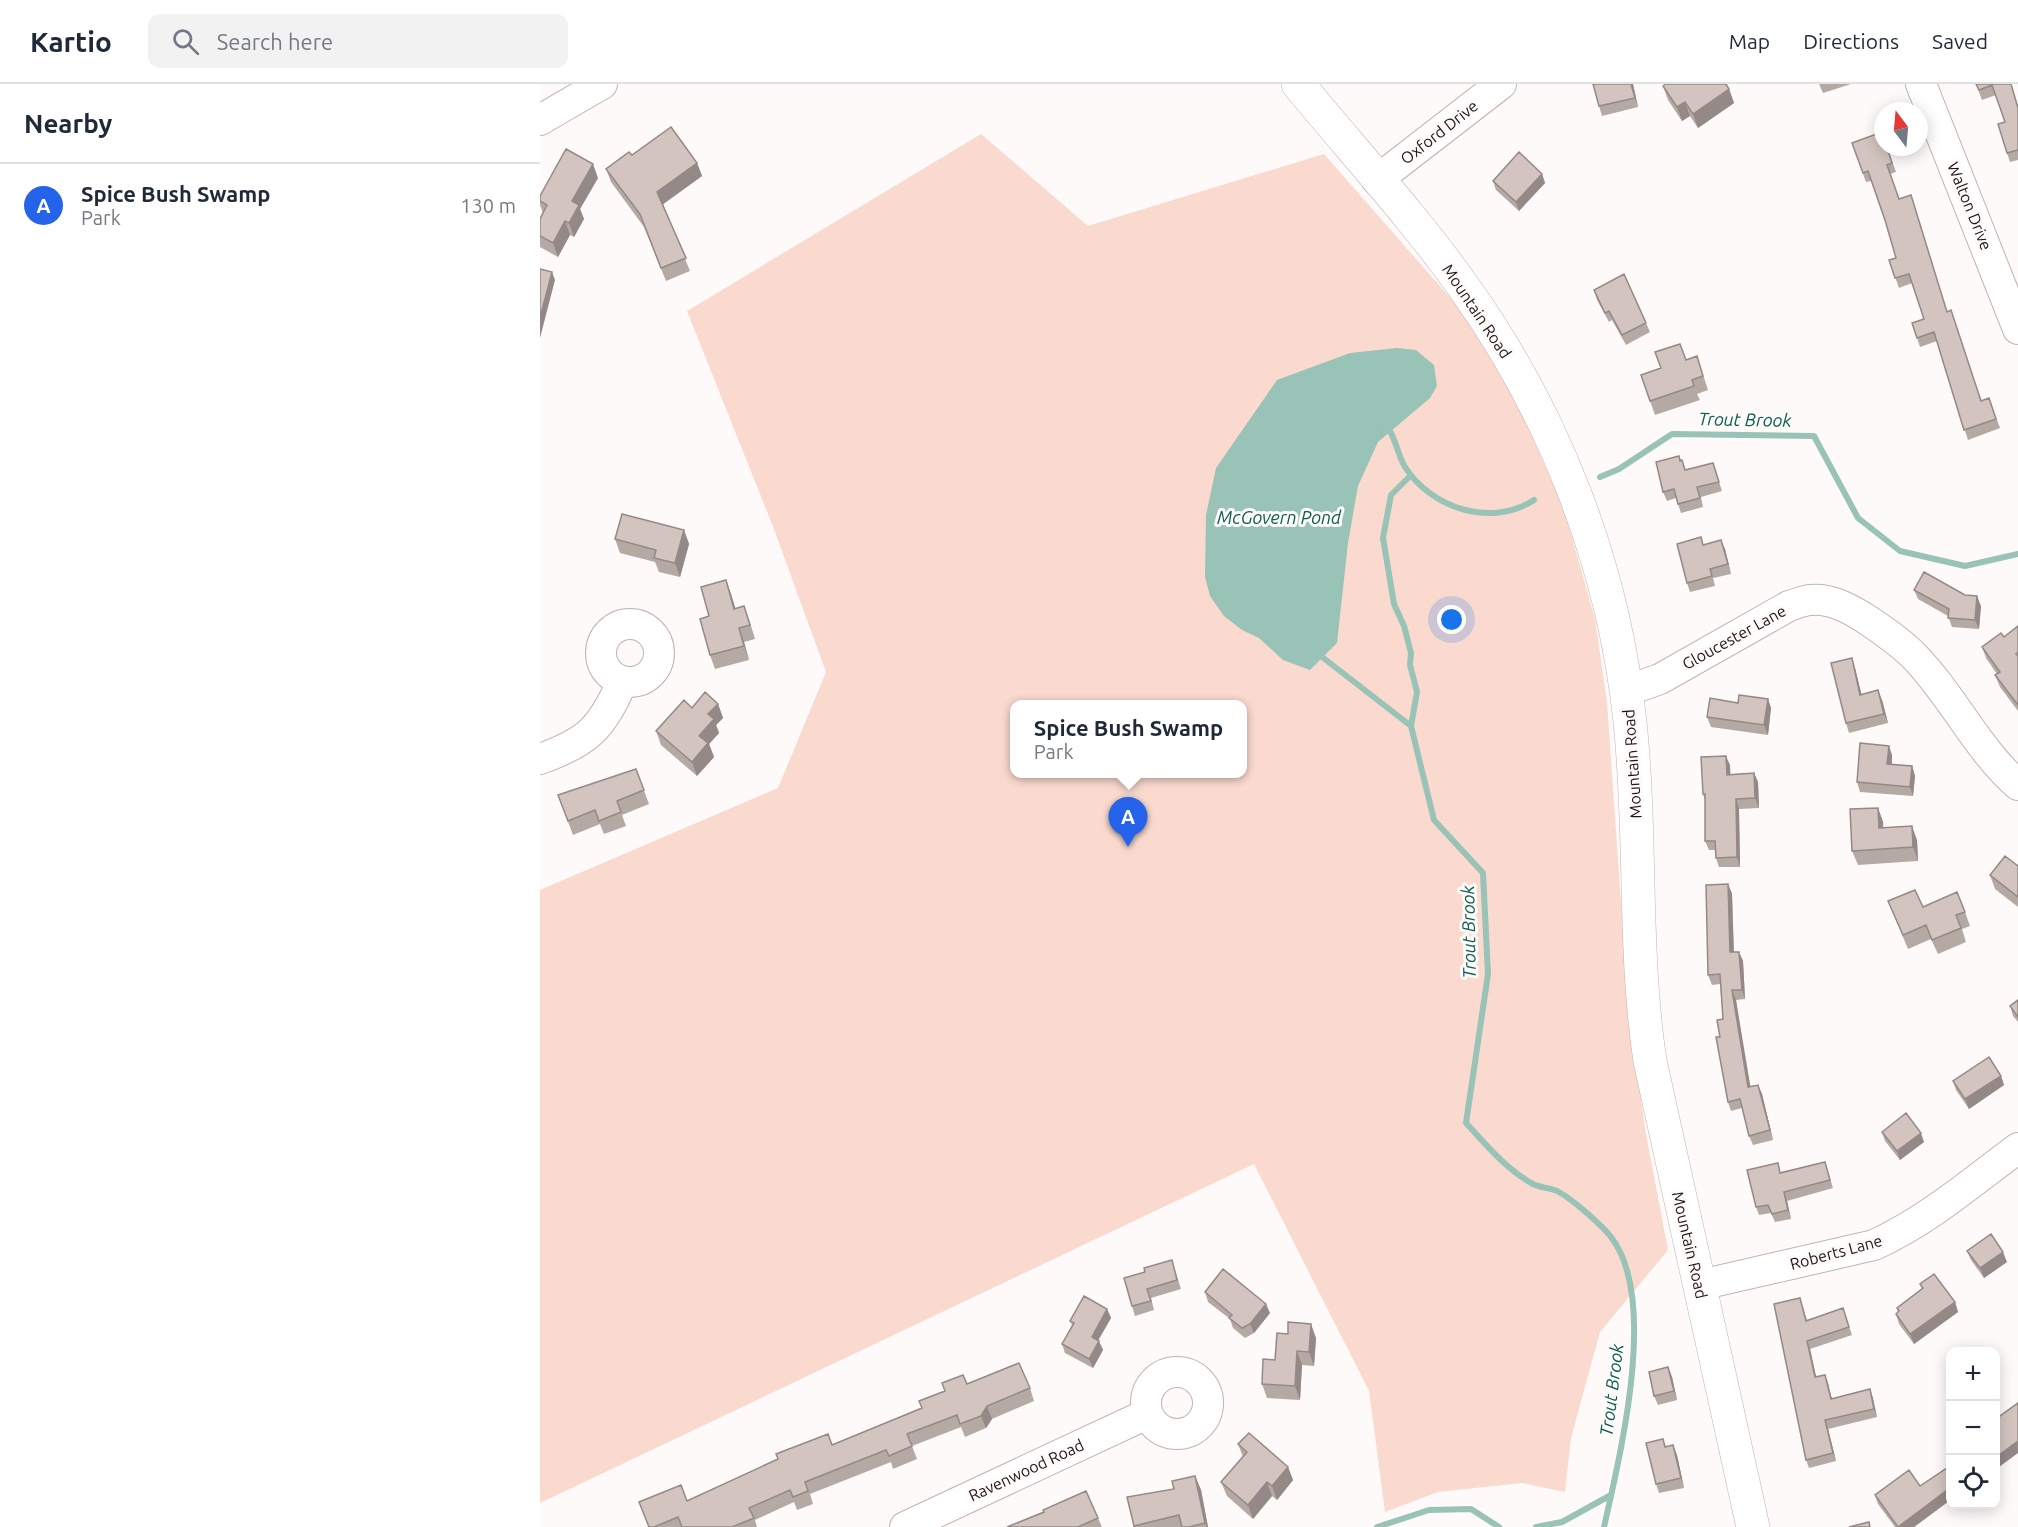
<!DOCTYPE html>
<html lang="en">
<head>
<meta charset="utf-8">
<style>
  :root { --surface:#fff; --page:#f2f2f3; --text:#1f2937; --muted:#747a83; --line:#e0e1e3; --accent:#2563eb }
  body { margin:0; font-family:Ubuntu,sans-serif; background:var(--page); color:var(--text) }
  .controls { position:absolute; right:18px; bottom:18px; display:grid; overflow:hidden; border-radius:12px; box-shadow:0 3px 15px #0003 }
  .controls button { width:54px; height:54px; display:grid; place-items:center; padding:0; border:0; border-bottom:2px solid var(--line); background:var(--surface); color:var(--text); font:30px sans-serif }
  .compass { position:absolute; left:1334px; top:18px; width:54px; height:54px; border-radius:50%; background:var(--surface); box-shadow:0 3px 15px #0003; rotate:344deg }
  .you { position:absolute; left:912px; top:536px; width:21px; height:21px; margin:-15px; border:4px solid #fff; border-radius:50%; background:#1a73e8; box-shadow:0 0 0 9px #1a73e833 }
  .badge { display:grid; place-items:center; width:39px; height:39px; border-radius:50%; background:var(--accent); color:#fff; font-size:20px; font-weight:700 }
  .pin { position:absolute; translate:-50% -50px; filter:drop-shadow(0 2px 3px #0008) }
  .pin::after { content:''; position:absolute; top:32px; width:21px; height:18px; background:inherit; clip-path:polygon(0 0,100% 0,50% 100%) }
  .popup { position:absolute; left:470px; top:616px; width:237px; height:78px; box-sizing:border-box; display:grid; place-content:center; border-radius:12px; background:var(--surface); filter:drop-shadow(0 2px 4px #0005); font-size:20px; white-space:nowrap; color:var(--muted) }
  .popup b { font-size:22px; color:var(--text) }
  .popup::after { content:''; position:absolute; left:50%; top:100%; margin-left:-12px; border:12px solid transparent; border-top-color:var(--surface) }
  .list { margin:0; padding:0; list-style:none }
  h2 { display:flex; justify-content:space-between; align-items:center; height:78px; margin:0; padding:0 24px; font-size:26px }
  h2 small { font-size:20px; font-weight:400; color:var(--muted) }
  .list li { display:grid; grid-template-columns:39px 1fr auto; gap:18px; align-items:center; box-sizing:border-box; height:84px; padding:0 24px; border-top:2px solid var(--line) }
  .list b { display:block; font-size:22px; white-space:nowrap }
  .list p { margin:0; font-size:20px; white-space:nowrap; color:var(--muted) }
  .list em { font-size:20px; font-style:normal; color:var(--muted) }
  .icon { flex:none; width:33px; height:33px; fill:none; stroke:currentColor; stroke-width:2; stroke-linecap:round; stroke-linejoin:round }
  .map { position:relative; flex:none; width:1478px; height:1443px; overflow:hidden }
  header { display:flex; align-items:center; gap:36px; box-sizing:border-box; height:84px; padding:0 30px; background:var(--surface); border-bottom:2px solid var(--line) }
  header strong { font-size:28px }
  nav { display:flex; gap:33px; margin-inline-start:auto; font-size:21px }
  .search { width:420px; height:54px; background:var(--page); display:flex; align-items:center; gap:15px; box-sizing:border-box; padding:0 21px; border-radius:12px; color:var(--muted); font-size:22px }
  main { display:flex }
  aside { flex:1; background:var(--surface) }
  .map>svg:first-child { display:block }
  .green { fill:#fadacf; fill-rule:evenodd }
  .water { fill:#98c3b6 }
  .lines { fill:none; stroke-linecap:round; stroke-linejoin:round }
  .stream { stroke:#98c3b6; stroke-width:6 }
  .minor-casing { stroke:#c2b3ae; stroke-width:32 }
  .major-casing { stroke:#c2b3ae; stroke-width:34 }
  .minor { stroke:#fff; stroke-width:30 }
  .major { stroke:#fff; stroke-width:33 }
  .wall { fill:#b5a9a4 }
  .shaded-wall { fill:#948986 }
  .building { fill:#d3c4bf; stroke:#948986; stroke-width:1.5 }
  .labels { text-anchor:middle; stroke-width:6; stroke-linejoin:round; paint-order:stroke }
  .street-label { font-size:16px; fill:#1d1716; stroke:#fefaf9 }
  .water-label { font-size:18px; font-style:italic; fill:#0c604f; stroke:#fefaf9 }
</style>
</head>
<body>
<header>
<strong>Kartio</strong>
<div class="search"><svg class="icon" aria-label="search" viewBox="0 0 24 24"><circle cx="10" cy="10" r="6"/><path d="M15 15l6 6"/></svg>Search here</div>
<nav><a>Map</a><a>Directions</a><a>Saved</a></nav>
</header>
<main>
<aside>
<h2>Nearby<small></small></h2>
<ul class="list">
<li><span class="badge">A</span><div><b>Spice Bush Swamp</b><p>Park</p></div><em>130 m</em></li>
</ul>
</aside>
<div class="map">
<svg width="1478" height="1443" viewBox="0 0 1478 1443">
  <rect width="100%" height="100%" fill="#fefaf9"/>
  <!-- green -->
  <path class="green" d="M441,50l107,92 236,-72 158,180 45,91 37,84 31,110 12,83 22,316 17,116 22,116 -68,82 -29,106 -6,54 -43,-9 -84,9 -53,20 -16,-121 -115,-227 -714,339v-613l238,-102 48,-116 -54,-148 -85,-213zM474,620h228v70h-228z"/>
  <!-- water -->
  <path class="water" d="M857,264l19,2 18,15 3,21 -7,12 -52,44 -20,44 -10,57 -11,100 -27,27 -27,-10 -24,-22 -17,-8 -18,-14 -14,-20 -5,-19 1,-62 10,-47 61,-88 73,-27z"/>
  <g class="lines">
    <!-- stream -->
    <path class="stream" d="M846,341c10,12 11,29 19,42 26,41 86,61 129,33
      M1060,393l19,-8 53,-35 142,2 44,82 42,33 65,15 53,-12
      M777,569l94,73 23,94 49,53 5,101 -22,149c20,22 41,47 67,61 8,4 19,4 26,8 14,8 43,33 52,45 48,62 9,218 -7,290
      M871,642l6,-34 -7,-27 1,-12 -7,-27 -10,-22 -11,-66 8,-43 20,-20
      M837,1443l52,-17 42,-1 28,18
      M996,1443l26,-5 49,-27"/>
    <!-- minor casing -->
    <g class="minor-casing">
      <path id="minor" d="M1381,0l97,245
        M0,36l62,-36
        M837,96l124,-96
        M61 569a29 29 0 1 1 58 0a29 29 0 1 1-58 0Z
        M1086,607l34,-12 129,-73c7,-2 15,-6 22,-6 19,-2 37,8 52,17 18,12 36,24 51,39 39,40 62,92 104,129
        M0,675c48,-17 62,-31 82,-77
        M1160,1201l174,-40c53,-24 98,-63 144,-97
        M606 1319a31 31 0 1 1 62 0a31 31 0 1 1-62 0Z
        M365,1443l242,-113"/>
    </g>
    <!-- major casing -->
    <g class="major-casing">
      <path id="major" d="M758,0c56,68 116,133 167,205 90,126 149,278 165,433 12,113 3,226 20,339l103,466"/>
    </g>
    <!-- minor -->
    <use href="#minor" class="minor"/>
    <!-- major -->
    <use href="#major" class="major"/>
  </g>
  <!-- wall -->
  <path class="wall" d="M1093,0l5,23 -36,9 -3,-10z
    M1279,0h32l-28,9z
    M1436,0h35l7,23v53l-8,2 -3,-9 -2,-31 -9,-27 -14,5z
    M1123,2l66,3 5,14 -36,25 -8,-12 -8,5 -14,-21z
    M1312,59l35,4 9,25 -6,2 9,25 15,6 33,106 35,90 7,-3 11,30 -32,12 -31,-99 -17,6 -8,-24 12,-4 -12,-36 -13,5 -10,-28 7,-2 -11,-38 -14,-39 -5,1z
    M92,71l65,8 5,13 -39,28 27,67 -24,10 -22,-54 -33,-45 -5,-13z
    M1002,90l3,9 -26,28 -23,-21 -3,-9z
    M58,94l-18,31 4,10 -10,18 -4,-2 -12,22 -18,-10v-28l3,-6 -3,-8v-9z
    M1054,206l52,33 4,9 -24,13 -14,-25 -3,2 -12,-22z
    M1157,272l11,34 -11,4 3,6 -45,15 -14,-40z
    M1139,372l7,14 27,-7 9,28 -21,6 2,10 -22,6 -5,-15 -9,3 -4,-9z
    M144,446l5,14 -9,33 -21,-5 -4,-10 -35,-9 -5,-14z
    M1164,460l21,5 6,25 -18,4 2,8 -25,6 -3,-9z
    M1374,506l67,16 -2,23 -27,-2 -4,-11 -30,-17z
    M191,510l4,15 9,-3 11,33 -11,3 5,18 -34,9 -5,-14 -1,-39z
    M1478,542v85l-18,-24 -5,-12 2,-1 -11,-16 -4,-11 22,-10z
    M1315,584l6,26 21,6 6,23 -39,10 -3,-10z
    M1228,615l3,9 -3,27 -57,-8 -4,-10 31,-14z
    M178,620l5,14 -7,7 3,8 -10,11 5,13 -17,19 -36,-31 -5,-14 36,-23z
    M1352,671v10l20,1 3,10 -2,20 -53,-4 -3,-10z
    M1190,681v9l24,-1 4,9 1,26 -20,1 1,58h-21l-3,-9 -1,-8h-6l-4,-9v-40l-2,-7z
    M96,685l13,35 -27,11 4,11 -22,8 -4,-10 -27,11 -15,-40z
    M1338,724l5,14v5l34,13 1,21 -60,4 -6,-14z
    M1478,782v41l-23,-18 -5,-14z
    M1188,800l4,10 2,58h5l4,9 2,38 -9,1 7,49 7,38 8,-2 4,9 11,46 -20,5 -4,-9 -7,-28 -11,3 -3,-9 -8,-65 3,-18 -3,-35 -8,1 -4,-10z
    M1348,817l35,6 42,5 5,14 -8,3 4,13 -28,12 -7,-15 -23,10z
    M1478,916v22l-5,-6 -3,-10z
    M1461,992l3,9 -35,24 -13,-19 -3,-9z
    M1342,1048l42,10 -24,18 -15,-19z
    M1285,1078l8,26 -46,13 4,18 -16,3 -4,-9 -12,2 -3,-8 25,-35z
    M1427,1167l40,11 -23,16 -13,-18z
    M632,1176l9,29 -30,9 3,12 -19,6 -3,-10 13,-34z
    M1380,1200l35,18 3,10 -44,32 -15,-20 -3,-10 2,-2 -1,-4 25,-19z
    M665,1208l65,21 -16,20 -9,5 -12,-10 -3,-9 -22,-17z
    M1260,1214l7,22 36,-12 9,27 -42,14 6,28 9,-2 7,24 38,-10 7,28 -49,12 8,32 -27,7 -3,-8z
    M567,1225l4,9 -13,22 5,10 -10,18 -28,-15 -3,-9 10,-19 -2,-4z
    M776,1254l-2,28 -12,-1 -2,35 -33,-2 -5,-14 13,-24z
    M1128,1283l4,10 5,23 -19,5 -4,-9z
    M427,1300l63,4 4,13 -42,18 -6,9 -21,9 -4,-10 -49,19 5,13 -24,10 -2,-7 -81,32 3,10 -16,6 -3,-8 -39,18 2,7h-109l39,-26 145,-56 89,-36z
    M1123,1355l3,8 11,8 7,33 -25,5 -3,-9z
    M698,1360l50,23 5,13 -16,20 -5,-4 -19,23 -26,-23 -6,-14 22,-25z
    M1410,1382v36l-1,-1 -35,26h-19l-17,-23 -3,-9 45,-9z
    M655,1392l6,14 7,37h-74l-7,-30 47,-8z
    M558,1434l4,9h-95z"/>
  <!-- shaded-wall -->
  <path class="shaded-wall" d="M1091,0h2l5,23 -3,-9z
    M1189,5l5,14 -36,25 -5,-14z
    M1145,18l5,14 -8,5 -5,-14z
    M157,79l5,13 -40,29 -5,-13z
    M53,80l5,14 -18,31 4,10 -10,18 -5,-14 3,-22z
    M1002,90l3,9 -26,28 -3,-9z
    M25,137l5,14 -12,22 -5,-14z
    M12,188l3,8 -15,58v-20z
    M144,446l5,14 -9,33 -5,-14z
    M1181,456l4,9 6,25 -3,-10z
    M186,496l5,14 9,29 -6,-14z
    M1437,512l4,10 -2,23 -4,-9z
    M204,522l5,14 6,19 -5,-14z
    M199,544l5,14 5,18 -5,-14z
    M1312,574l3,10 9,36 -4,-9z
    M1338,606l4,10 6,23 -4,-9z
    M1228,615l3,9 -3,27 -4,-10z
    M178,620l5,14 -7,7 3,8 -10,11 5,13 -17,19 -5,-14 7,-26 9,-22z
    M1349,662l3,9 -1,19 -4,-10z
    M1186,672l4,9 1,19 -4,-9z
    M1372,682l3,10 -2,20 -3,-9z
    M1214,689l4,9 1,26 -4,-10z
    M1196,715l3,10 1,58 -3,-10z
    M1338,724l5,14 1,20 -5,-14z
    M1372,742l5,14 1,21 -5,-14z
    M1188,800l4,10 2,68 -4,-10z
    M1199,868l4,9 2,38 -3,-9z
    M1192,906l4,10 16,96 -4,-9z
    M1461,992l3,9 -35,24 -4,-10z
    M1218,1001l4,9 11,46 -3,-10z
    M1381,1049l3,9 -24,18 -3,-9z
    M1244,1108l3,9 4,18 -3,-9z
    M1463,1168l4,10 -23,16 -4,-10z
    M1415,1218l3,10 -44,32 -4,-10z
    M726,1220l4,9 -16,20 -4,-9z
    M567,1225l4,9 -16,28 -3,-9z
    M771,1240l5,14 -2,28 -5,-14z
    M559,1257l4,9 -10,18 -4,-9z
    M1267,1257l3,8 8,36 -3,-8z
    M757,1267l5,14 -2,35 -5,-14z
    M1128,1283l4,10 5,23 -3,-9z
    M1285,1291l3,8 6,25 -3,-9z
    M1330,1305l3,9 4,19 -3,-8z
    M447,1322l5,13 -6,9 -5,-12z
    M1285,1336l3,9 8,32 -3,-8z
    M1478,1357v12l-23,17v-12z
    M1133,1361l4,10 7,33 -3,-10z
    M748,1383l5,13 -16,20 -5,-14z
    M655,1392l6,14 7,37h-1l-2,-4z
    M727,1398l5,14 -19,23 -5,-14z
    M1406,1407l3,10 -35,26h-16z
    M1410,1407v11l-3,-8z"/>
  <!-- building -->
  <path class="building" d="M1053,0h38l4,14 -36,8z
    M1126,0h60l3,5 -36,25 -8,-12 -8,5 -14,-21z
    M1436,0h35l7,24v42l-11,3 -9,-29 7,-2 -13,-37 -13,5z
    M131,43l26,36 -40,29 29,66 -25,10 -21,-54 -34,-45 23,-17 3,3z
    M1342,48l1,4v11h4l5,16 -5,2 12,34 12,-4 36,117 4,-2 30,91 8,-3 7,21 -32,11 -30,-98 -17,6 -5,-15 12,-4 -15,-45 -14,4 -6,-18 7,-2 -11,-38 -17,-49 -5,2 -11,-30z
    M26,65l27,15 -21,37 7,4 -10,18 -4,-2 -12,22 -13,-7v-17l7,-14 -7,-4v-5z
    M979,68l23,22 -26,28 -23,-21z
    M0,185l12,3 -12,46z
    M1084,190l22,49 -24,12 -13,-24 -4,2 -11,-23z
    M1140,260l6,16 11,-4 6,20 -11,4 2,6 -44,15 -9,-26 20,-7 -6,-16z
    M1139,372l1,5 2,-1 3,10 28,-7 6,19 -22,5 3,11 -22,6 -4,-15 -11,3 -7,-30z
    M82,430l62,16 -9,33 -21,-5 2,-8 -41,-11z
    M1161,453l2,8 18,-5 7,24 -18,5 2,7 -25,7 -10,-39z
    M1384,488l41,23 12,1 -2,24 -27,-2 1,-9 -35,-19z
    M186,496l8,29 10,-3 6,19 -11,3 5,18 -34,9 -10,-36 9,-3 -8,-29z
    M1478,542v26l-2,2 2,2v49l-23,-30 5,-3 -18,-25 19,-14 3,4z
    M1312,574l8,37 18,-5 6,24 -38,9 -15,-60z
    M165,608l13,12 -10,10 6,5 -15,17 9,7 -16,19 -36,-31 28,-31 8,8z
    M1199,611l29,4 -4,26 -57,-8 3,-19 28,5z
    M1320,659l29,3 -2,18 25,2 -2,21 -53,-5z
    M1186,672l1,19 27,-2 1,25 -19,1 1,58 -21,1 -1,-17h-10v-47h-2l-2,-37z
    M96,685l8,21 -27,11 4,11 -22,9 -4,-11 -27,11 -10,-26z
    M1338,724l1,20 33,-2 1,21 -61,4 -2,-42z
    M1465,772l13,10v31l-28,-22z
    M1188,800l2,68h9l3,38h-10l8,49 8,48 10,-2 12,45 -21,6 -9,-37 -12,3 -12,-65h4l-3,-17 6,-1 -3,-45 -12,1 -2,-90z
    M1375,806l8,17 34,-15 8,20 -9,3 5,13 -29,12 -6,-15 -23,10 -15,-34z
    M1478,916v17l-8,-11z
    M1449,973l12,19 -36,23 -12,-18z
    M1366,1029l15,20 -24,18 -15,-19z
    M1285,1078l5,18 -46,12 4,18 -16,4 -4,-9 -12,2 -9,-37 31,-7 2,10z
    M1451,1150l12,18 -23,16 -13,-17z
    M632,1176l5,20 -30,9 4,12 -19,5 -8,-28 21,-6 -1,-4z
    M683,1185l43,35 -16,20 -8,4 -13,-10 3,-3 -27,-23z
    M1394,1190l21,28 -45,32 -14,-20 3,-3 -2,-3 26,-20 -3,-4z
    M544,1212l23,13 -15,28 7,4 -10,18 -27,-15 12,-21 -4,-2z
    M1260,1214l6,23 37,-13 6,19 -42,14 8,36 10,-2 6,24 39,-10 4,20 -49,11 8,33 -27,7 -32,-156z
    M748,1238l23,2 -2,28 -12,-1 -2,35 -33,-2 1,-25 12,1 2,-27 11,1z
    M479,1279l11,25 -43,18 -6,10 -21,8 -3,-9 -50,19 5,12 -23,10 -3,-6 -81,32 3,9 -15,6 -3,-7 -41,18 5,10 -22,9h-50l-4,-10 -24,10h-5l-10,-25 42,-17 6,16 91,-42 -2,-5 52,-20 4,11 90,-37 -3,-7 26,-10 -3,-8 21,-8 4,9z
    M1128,1283l6,24 -20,5 -5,-24z
    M1478,1319v38l-23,17v-42l2,2z
    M709,1349l39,34 -16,19 -5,-4 -19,23 -27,-23 26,-30 -9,-8z
    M1123,1355l2,8 8,-2 8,33 -25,6 -10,-41z
    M1410,1382v25l-3,3 -1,-3 -48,36 -23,-32 34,-25 11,16z
    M655,1392l10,47 -16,4h-7l-3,-12 -45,11 -7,-29 47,-8 -2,-8z
    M546,1407l12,27 -20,9h-71l37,-15 -1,-2z
    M1329,1438l1,5h-21z"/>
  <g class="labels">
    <!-- street labels -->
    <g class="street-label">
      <text transform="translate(899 48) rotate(-38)" y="6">Oxford Drive</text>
      <text transform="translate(1430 122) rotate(68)" y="6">Walton Drive</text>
      <text transform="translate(937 227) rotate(56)" y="6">Mountain Road</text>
      <text transform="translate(1194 553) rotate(-29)" y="6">Gloucester Lane</text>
      <text transform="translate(1092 680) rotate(-94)" y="6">Mountain Road</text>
      <text transform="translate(1150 1161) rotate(77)" y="6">Mountain Road</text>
      <text transform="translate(1296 1168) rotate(-15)" y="6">Roberts Lane</text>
      <text transform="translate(486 1386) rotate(-25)" y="6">Ravenwood Road</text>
    </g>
    <!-- water labels -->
    <g class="water-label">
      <text transform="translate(1205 336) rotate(1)" y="6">Trout Brook</text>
      <text x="739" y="440">McGovern Pond</text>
      <text transform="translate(929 848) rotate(-91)" y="6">Trout Brook</text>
      <text transform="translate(1072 1306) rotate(-83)" y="6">Trout Brook</text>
    </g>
  </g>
</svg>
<div class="controls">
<button>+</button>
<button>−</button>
<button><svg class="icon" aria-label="locate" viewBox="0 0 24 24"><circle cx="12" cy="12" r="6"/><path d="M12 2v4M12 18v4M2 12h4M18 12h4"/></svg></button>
</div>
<svg class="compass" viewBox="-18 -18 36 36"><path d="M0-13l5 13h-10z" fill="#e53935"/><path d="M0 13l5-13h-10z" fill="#747a83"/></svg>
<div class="you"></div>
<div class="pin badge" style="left:588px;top:763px">A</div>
<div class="popup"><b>Spice Bush Swamp</b>Park</div>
</div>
</main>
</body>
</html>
